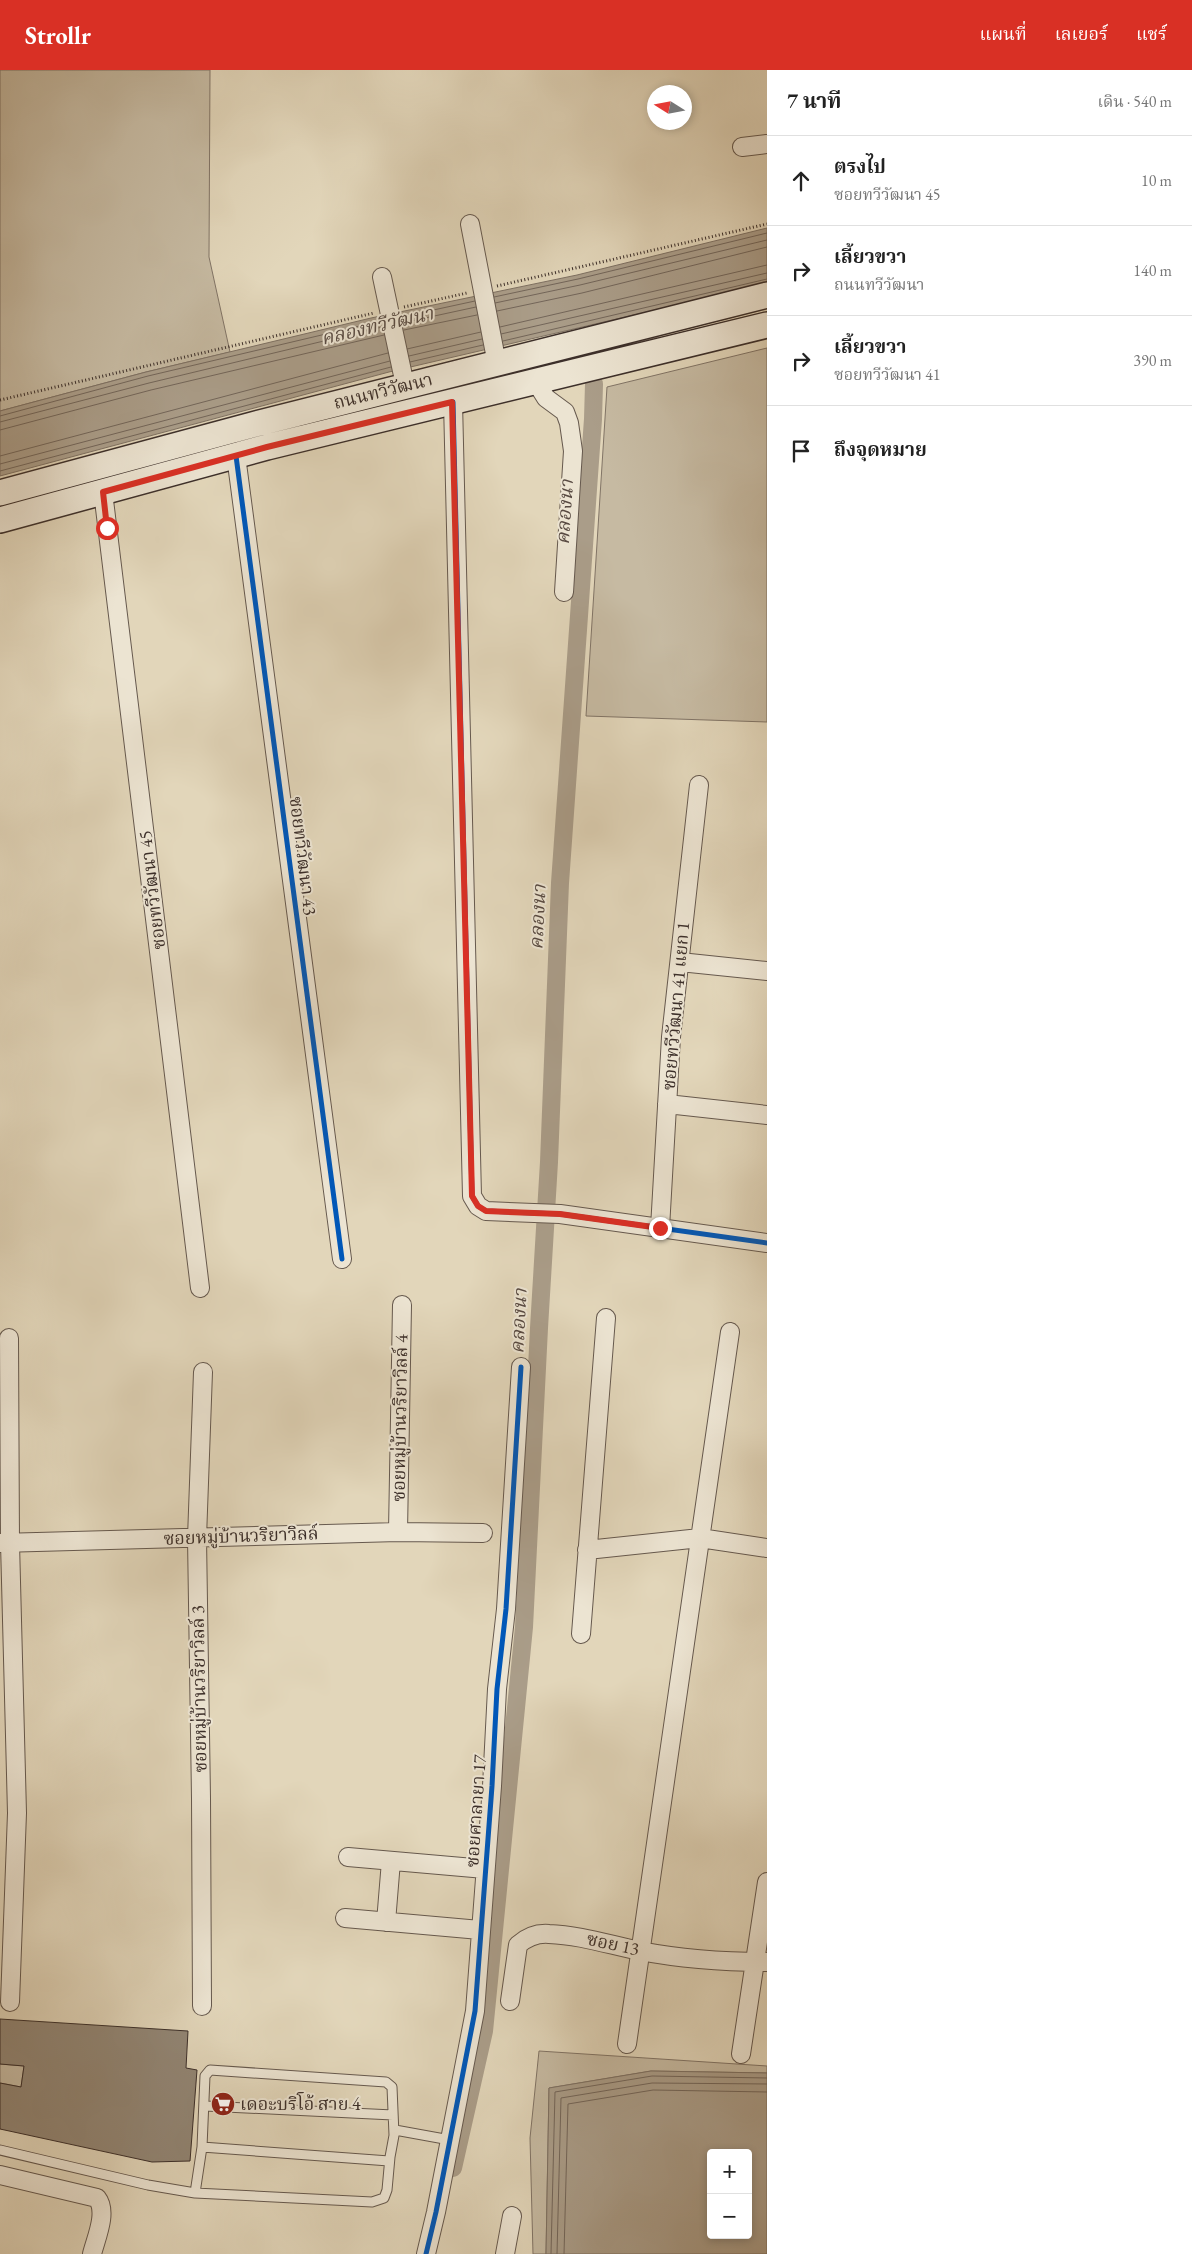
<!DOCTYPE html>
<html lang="th">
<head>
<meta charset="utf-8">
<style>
  :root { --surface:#fff; --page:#f2f2f2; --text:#222; --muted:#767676; --line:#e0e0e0; --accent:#d93025 }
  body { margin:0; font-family:"EB Garamond","Noto Serif Thai",serif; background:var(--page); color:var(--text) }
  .controls { position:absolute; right:15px; bottom:15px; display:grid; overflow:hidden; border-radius:5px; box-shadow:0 2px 8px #0003 }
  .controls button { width:45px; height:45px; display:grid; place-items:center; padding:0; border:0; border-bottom:1px solid var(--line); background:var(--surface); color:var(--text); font:25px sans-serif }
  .compass { position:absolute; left:647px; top:15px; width:45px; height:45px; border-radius:50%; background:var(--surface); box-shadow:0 2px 8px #0003; rotate:281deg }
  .stop { position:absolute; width:15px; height:15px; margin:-11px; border:4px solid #d93025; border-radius:50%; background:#fff }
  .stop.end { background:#d93025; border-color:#fff; box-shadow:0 1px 5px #0008 }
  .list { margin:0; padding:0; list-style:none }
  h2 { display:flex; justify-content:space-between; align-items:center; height:65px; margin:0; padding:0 20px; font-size:21px }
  h2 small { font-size:16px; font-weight:400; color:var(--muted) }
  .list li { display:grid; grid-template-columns:32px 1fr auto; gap:15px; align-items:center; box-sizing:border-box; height:90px; padding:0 20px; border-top:1px solid var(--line) }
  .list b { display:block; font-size:19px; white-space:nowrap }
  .list p { margin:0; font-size:16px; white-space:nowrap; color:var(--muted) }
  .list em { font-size:16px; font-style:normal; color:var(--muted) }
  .icon { flex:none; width:28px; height:28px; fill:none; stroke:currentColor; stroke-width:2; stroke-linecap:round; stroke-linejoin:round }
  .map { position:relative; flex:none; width:767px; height:2184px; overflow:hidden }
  header { display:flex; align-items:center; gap:30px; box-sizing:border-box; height:70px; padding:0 25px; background:var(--accent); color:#fff }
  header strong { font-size:24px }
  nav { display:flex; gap:28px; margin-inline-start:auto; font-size:18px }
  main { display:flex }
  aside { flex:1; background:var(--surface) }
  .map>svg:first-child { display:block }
  .green { fill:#c6baa2; stroke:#817466 }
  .water { fill:#aa9d89; stroke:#7e7163; fill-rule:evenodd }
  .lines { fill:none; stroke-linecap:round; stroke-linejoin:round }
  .shore { stroke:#73665a; stroke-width:1 }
  .canal { stroke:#aa9d89; stroke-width:18 }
  .building { fill:#928675; stroke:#3c2f2a }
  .lane-casing { stroke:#66594e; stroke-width:11 }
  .street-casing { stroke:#66594e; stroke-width:20 }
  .secondary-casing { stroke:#3c2f2a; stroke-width:28 }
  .path { stroke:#3c2f2a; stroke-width:3; stroke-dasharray:1 2.5; stroke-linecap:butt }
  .lane { stroke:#ece4d2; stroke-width:9 }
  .street { stroke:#ece4d2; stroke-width:18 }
  .secondary { stroke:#ece4d2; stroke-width:25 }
  .cycleway-casing { stroke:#ece4d2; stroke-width:8 }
  .cycleway { stroke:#0057b8; stroke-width:5 }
  .route { stroke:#d93025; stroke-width:6 }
  .labels { text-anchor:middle; stroke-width:4; stroke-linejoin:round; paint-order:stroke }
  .street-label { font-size:18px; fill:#3c2f2a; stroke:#ece4d2 }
  .poi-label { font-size:18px; fill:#3c2f2a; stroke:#ece4d2; text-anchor:start }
  .water-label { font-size:19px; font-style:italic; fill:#584a42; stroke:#ece4d2 }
</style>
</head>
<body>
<header>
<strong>Strollr</strong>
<nav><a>แผนที่</a><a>เลเยอร์</a><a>แชร์</a></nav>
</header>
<main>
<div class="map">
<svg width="767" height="2184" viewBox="0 0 767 2184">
  <rect width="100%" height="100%" fill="#e2d6ba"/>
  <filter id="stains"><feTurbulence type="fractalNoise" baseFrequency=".004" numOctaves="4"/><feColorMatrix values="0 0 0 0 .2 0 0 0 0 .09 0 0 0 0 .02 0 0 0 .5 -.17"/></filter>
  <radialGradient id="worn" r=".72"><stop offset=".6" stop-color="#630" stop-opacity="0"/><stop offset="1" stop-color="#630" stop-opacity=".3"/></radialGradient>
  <!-- green -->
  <path class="green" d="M0,0h210l-1,187 21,95 -84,20 -146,39z
    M767,278v374l-181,-6 21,-329z
    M539,1981l228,15v7l-116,-2 -102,17 -3,166h-13l-3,-116z
    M0,1994l24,2 -3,21 -21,-4z"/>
  <!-- water -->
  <path class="water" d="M767,158v56l-378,88 -389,104v-65l146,-39 225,-54 206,-43z
    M651,2001l116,2v181h-221l3,-166zM711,2083h37v82h-37z"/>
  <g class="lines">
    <!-- shore -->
    <path class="shore" d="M494,227l84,-18 189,-46
      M495,233l85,-18 187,-45
      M497,241l85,-18 185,-46
      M401,247l74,-16
      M402,253l74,-16
      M500,257l267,-62
      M404,260l73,-15
      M501,264l266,-61
      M503,271l264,-62
      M407,279l74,-17
      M409,286l73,-17
      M410,292l73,-17
      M0,346l148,-40 233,-55
      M0,352l149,-39 233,-56
      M0,360l151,-40 233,-55
      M0,386l388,-103
      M0,394l390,-103
      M0,401l391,-104
      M551,2184l4,-162 97,-16 115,2
      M557,2184l4,-156 91,-15 115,1
      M564,2184l4,-150 85,-14 114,2"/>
    <!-- canal -->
    <path class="canal" d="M453,2098l31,-137 40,-404 15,-299 10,-166 11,-279 33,-464 1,-35"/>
  </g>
  <!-- building -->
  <path class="building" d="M0,1949l188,12 -2,37 11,2 -7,91 -38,1 -152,-33v-46l21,4 3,-21 -24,-2z"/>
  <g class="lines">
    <!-- lane casing -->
    <g class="lane-casing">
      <path id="lane" d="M205,2036l188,9
        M202,2077l187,14
        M0,2080l148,35 47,8 177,9 12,-4 3,-8 3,-33 5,-27 55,10
        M195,2123l7,-46 3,-71 5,-6 176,12 6,5 2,48"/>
    </g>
    <!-- street casing -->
    <g class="street-casing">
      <path id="street" d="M742,77l25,-3
        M470,154l27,140
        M382,207l23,108
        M536,312l10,16 19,14 4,11 4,28 -9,141
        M453,332l19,794 6,10 8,5 74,3 207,29
        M236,386l106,803
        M103,422l97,796
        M680,892l87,9
        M667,1034l100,11
        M660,1158l11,-191 28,-252
        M9,1268l1,205 7,270 -7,189
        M398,1462l4,-227
        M0,1473l398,-11 85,1
        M587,1480l113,-12 67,10
        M581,1564l25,-316
        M348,1787l137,12
        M345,1848l135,12
        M386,1852l5,-61
        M510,1931l8,-56c9,-8 19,-12 31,-11 31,1 61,11 91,17 42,8 85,11 127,11
        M202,1936l-1,-208 -4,-260 6,-166
        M627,1974l103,-712
        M741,1984l26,-172
        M0,2105l97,23c11,14 -1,40 -5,56
        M426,2184l10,-42 39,-201 17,-225 5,-97 9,-80 15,-242
        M505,2184l7,-38"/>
    </g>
    <!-- secondary casing -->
    <g class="secondary-casing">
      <path id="secondary" d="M0,423l252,-68 515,-130
        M0,450l267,-73 500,-122"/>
    </g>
    <!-- path -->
    <path class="path" d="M497,216l270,-62
      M404,237l63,-14
      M0,330l374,-87"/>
    <!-- lane -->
    <use href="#lane" class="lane"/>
    <!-- street -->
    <use href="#street" class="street"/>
    <!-- secondary -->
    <use href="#secondary" class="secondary"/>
    <!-- cycleway casing -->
    <g class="cycleway-casing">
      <path id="cycleway" d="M453,332l19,794 6,10 8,5 74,3 207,29
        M236,386l106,803
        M426,2184l10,-42 39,-201 17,-225 5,-97 9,-80 15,-242"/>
    </g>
    <!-- cycleway -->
    <use href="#cycleway" class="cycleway"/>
  </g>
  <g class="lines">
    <!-- route -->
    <path class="route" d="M107,458l-4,-36 164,-45 185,-45 20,794 6,10 8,5 74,3 100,14"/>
  </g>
  <!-- icons -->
  <defs>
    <g id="supermarket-disc" transform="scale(1.25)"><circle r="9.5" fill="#8f2418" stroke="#ece4d2"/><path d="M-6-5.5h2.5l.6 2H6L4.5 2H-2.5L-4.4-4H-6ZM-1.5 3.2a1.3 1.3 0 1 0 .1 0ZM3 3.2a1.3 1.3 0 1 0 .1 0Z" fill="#fff"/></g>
  </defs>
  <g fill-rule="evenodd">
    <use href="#supermarket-disc" x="223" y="2034"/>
  </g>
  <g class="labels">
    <!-- street labels -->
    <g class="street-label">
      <text transform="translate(383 321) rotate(-14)" y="6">ถนนทวีวัฒนา</text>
      <text transform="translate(303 786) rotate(83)" y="6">ซอยทวีวัฒนา 43</text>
      <text transform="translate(152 820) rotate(-97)" y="6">ซอยทวีวัฒนา 45</text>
      <text transform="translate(676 936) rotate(-85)" y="6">ซอยทวีวัฒนา 41 แยก 1</text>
      <text transform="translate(400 1348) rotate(-89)" y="6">ซอยหมู่บ้านวริยาวิลล์ 4</text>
      <text transform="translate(241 1466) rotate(-2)" y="6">ซอยหมู่บ้านวริยาวิลล์</text>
      <text transform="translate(199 1619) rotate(-91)" y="6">ซอยหมู่บ้านวริยาวิลล์ 3</text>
      <text transform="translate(476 1741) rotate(-86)" y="6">ซอยศาลายา 17</text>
      <text transform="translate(613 1874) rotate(12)" y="6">ซอย 13</text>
    </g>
    <!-- poi labels -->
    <g class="poi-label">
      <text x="240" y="2040">เดอะบริโอ้ สาย 4</text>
    </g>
    <!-- water labels -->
    <g class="water-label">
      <text transform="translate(377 255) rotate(-13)" y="7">คลองทวีวัฒนา</text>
      <text transform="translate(564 442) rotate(-86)" y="7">คลองนา</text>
      <text transform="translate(537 847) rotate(-87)" y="7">คลองนา</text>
      <text transform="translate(518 1251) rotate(-87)" y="7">คลองนา</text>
    </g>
  </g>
  <rect width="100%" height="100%" filter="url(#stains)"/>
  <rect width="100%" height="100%" fill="url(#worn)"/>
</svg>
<div class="controls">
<button>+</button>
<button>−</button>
</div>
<svg class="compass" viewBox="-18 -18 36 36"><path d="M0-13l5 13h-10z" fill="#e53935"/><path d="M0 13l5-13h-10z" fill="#767676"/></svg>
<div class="stop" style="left:107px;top:458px"></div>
<div class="stop end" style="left:660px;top:1158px"></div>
</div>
<aside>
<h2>7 นาที<small>เดิน · 540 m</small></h2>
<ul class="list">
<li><svg class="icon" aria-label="ahead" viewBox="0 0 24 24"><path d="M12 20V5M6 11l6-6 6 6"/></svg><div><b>ตรงไป</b><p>ซอยทวีวัฒนา 45</p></div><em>10 m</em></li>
<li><svg class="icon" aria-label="right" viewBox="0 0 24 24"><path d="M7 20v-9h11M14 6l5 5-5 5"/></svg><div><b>เลี้ยวขวา</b><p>ถนนทวีวัฒนา</p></div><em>140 m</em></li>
<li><svg class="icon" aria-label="right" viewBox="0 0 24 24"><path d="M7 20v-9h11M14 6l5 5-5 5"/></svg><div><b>เลี้ยวขวา</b><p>ซอยทวีวัฒนา 41</p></div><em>390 m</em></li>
<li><svg class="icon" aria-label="arrive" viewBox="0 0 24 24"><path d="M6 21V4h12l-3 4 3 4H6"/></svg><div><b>ถึงจุดหมาย</b></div></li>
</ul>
</aside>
</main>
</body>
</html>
